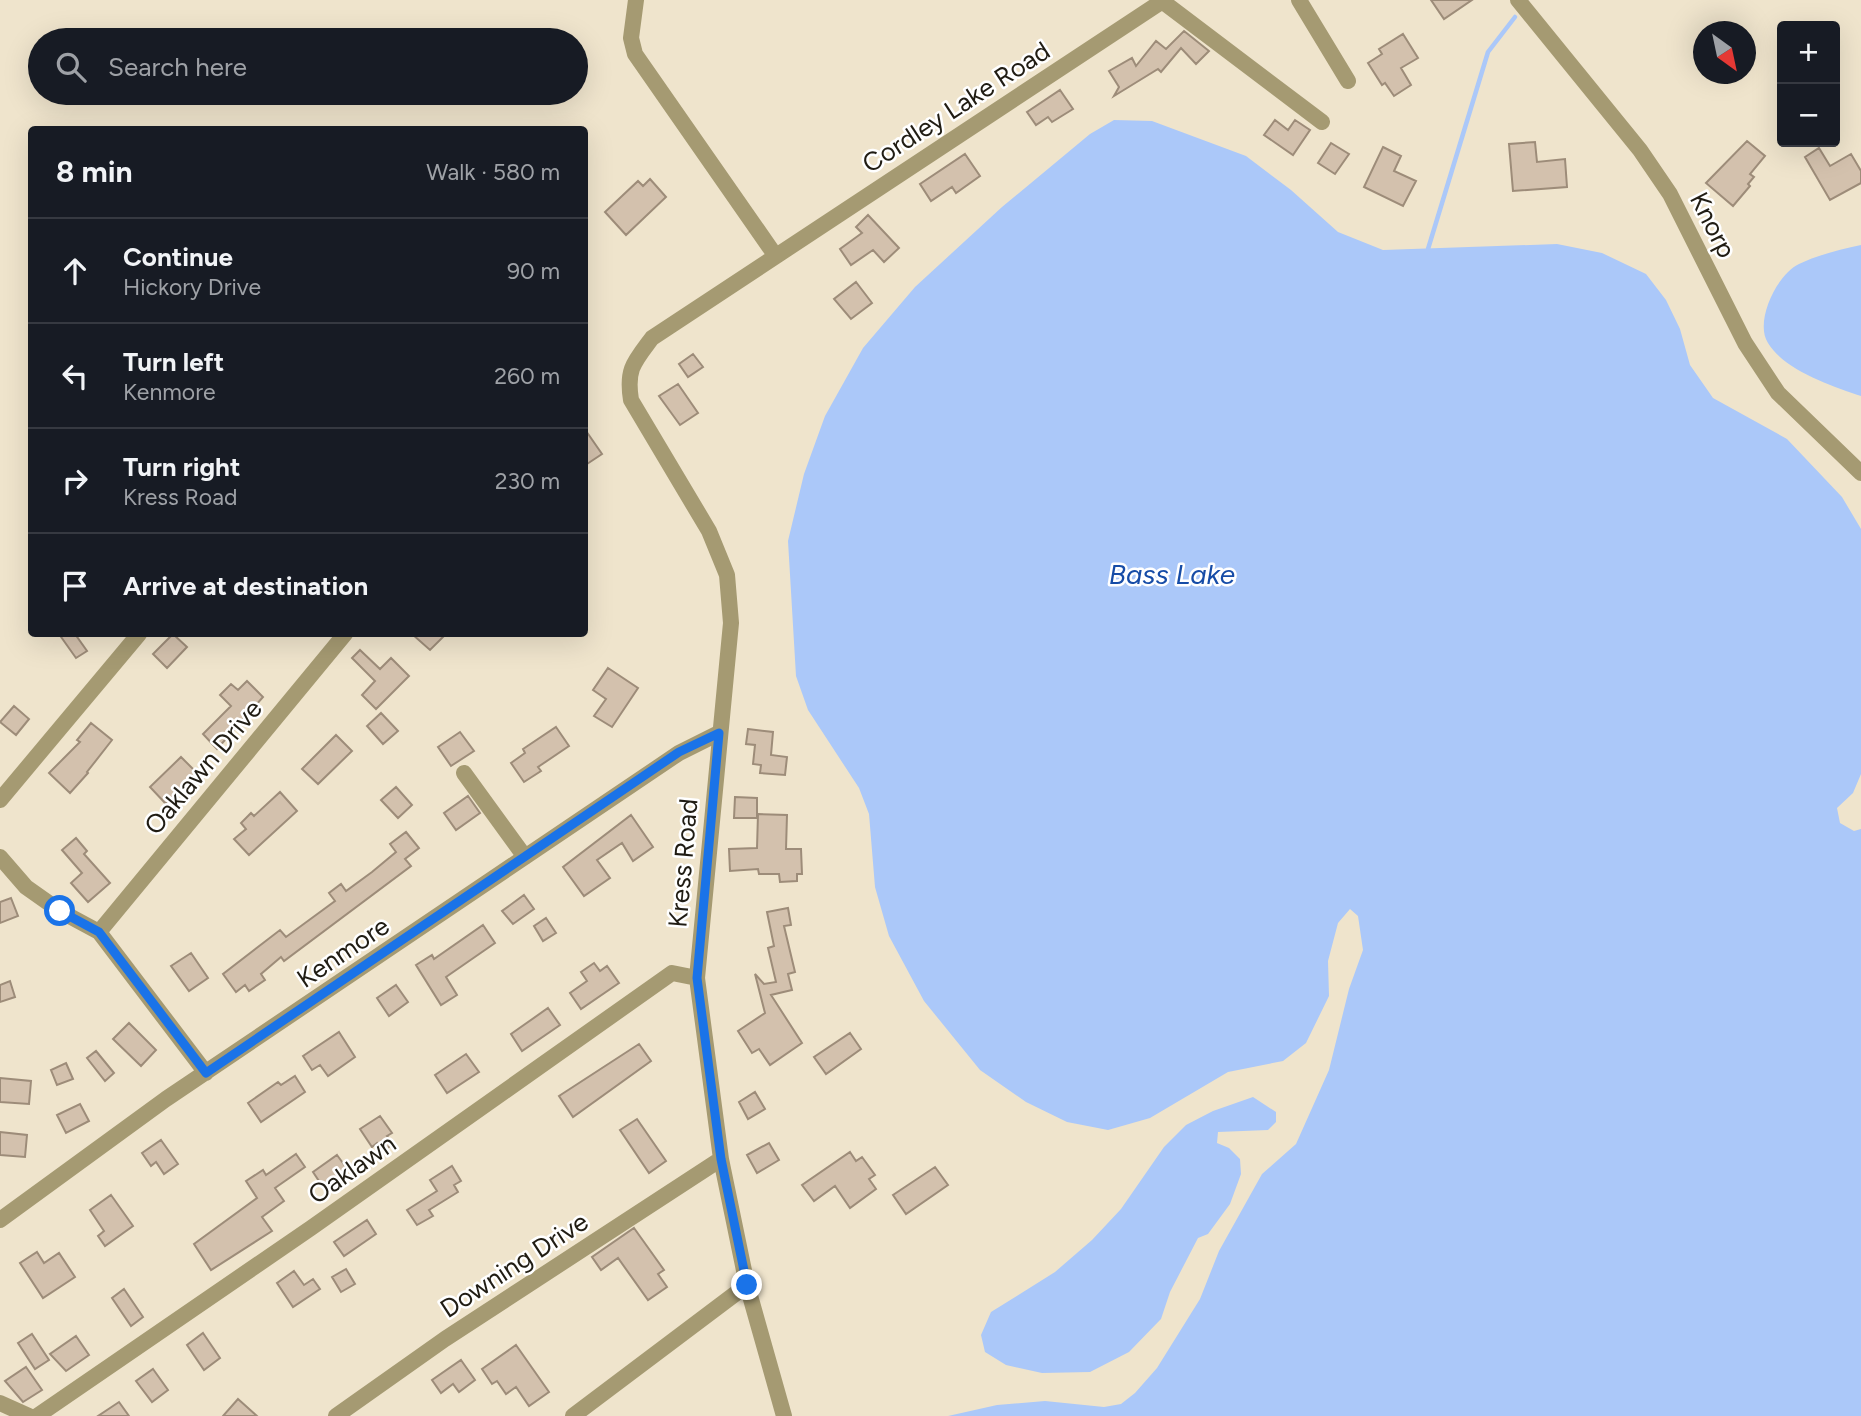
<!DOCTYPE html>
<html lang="en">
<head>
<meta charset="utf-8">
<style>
  :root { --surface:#171b24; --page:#242831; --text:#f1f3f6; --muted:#9ea1a6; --line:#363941 }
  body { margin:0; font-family:Figtree,sans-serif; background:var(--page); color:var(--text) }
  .controls { position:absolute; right:21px; top:21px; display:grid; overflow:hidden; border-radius:7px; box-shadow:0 7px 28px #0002 }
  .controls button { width:63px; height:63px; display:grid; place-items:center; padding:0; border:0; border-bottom:2px solid var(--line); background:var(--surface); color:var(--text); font:35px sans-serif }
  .compass { position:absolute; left:1693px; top:21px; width:63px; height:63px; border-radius:50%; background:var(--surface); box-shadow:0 7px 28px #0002; rotate:147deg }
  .stop { position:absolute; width:21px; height:21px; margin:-16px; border:5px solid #1a73e8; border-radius:50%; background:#fff }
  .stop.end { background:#1a73e8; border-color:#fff; box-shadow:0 2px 7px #0008 }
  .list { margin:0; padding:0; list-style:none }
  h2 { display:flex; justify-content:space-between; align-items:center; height:91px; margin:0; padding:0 28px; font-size:30px }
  h2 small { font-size:23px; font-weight:400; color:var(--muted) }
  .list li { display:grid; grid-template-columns:46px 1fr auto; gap:21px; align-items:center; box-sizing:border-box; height:105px; padding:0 28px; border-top:2px solid var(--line) }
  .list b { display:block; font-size:26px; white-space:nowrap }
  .list p { margin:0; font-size:23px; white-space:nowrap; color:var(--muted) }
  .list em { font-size:23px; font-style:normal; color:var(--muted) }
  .icon { flex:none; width:38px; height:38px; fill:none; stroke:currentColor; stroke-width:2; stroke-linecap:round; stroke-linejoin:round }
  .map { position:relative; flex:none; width:1861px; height:1416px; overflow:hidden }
  .search { position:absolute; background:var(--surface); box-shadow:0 7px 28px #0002; left:28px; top:28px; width:560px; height:77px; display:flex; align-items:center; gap:18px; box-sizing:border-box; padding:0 24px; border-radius:38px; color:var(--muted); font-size:26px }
  .panel { position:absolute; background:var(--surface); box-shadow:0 7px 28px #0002; left:28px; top:126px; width:560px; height:511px; border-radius:7px }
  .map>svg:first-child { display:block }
  .water { fill:#abc8f9 }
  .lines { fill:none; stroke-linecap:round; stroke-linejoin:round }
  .stream { stroke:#abc8f9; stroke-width:4.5 }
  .building { fill:#d3c1ad; stroke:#9d8c79; stroke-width:2 }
  .minor { stroke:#a59a72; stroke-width:16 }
  .route { stroke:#1a73e8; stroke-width:9 }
  .labels { text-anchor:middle; stroke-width:5; stroke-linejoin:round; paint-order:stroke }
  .street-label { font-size:26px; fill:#201c13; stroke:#fff }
  .water-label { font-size:28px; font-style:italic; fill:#164ca7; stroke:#fff }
</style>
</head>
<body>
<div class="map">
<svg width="1861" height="1416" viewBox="0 0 1861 1416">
  <rect width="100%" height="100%" fill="#efe4cc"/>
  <!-- water -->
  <path class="water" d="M1114,120l38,1 94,35 45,34 47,42 45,18 174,-6 45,9 44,21 20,26 14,29 10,36 23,33 74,41 55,58 19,32v245l-8,19 -16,15 3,15 14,8 7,-2v587h-913l49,-11 48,-4 59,6 17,-3 14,-11 22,-25 43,-69 19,-48 43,-77 34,-30 33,-74 20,-81 14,-39 -5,-34 -8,-7 -12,14 -10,38 1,35 -23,47 -23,18 -55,11 -78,46 -42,12 -41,-8 -41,-20 -46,-32 -56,-69 -35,-65 -14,-49 -6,-73 -10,-26 -51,-78 -12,-34 -8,-135 16,-67 21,-58 38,-68 52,-61 87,-80 88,-73z
    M1861,245v151c-29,-10 -76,-25 -93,-53 -14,-21 9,-69 31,-79 19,-9 42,-15 62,-19z
    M1253,1097l23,15v10l-8,8 -50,2 -1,11 12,5 11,11 1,15 -11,30 -22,30 -10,4 -28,54 -9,27 -32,33 -39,20 -48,1 -36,-8 -21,-13 -4,-17 10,-23 64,-40 37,-32 29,-31 43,-62 22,-22 27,-14z"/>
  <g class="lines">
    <!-- stream -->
    <path class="stream" d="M1428,249l60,-197 27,-35"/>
  </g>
  <!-- building -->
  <path class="building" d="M1431,0h41l-28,19z
    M1184,31l25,20 -13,13 -15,-16 -20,24 -3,-3 -44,27 5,-9 -10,-16 23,-13 4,8 20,-25 10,8z
    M1403,34l15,24 -17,10 10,17 -17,11 -9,-13 -3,2 -14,-22 14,-9 -3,-5z
    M1060,90l13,19 -21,13 -4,-5 -12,8 -9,-13z
    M1275,120l13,10 7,-10 15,10 -17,25 -29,-20z
    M1747,141l18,15 -15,18 4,3 -6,7 2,2 -17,20 -27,-23z
    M1535,142l2,20 28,-3 2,28 -54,4 -4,-47z
    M1331,143l18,11 -14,20 -17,-11z
    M1383,147l18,9 -7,15 22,10 -13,25 -39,-19z
    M1819,148l11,18 21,-12 10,17v12l-31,17 -25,-43z
    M965,154l15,22 -24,17 -4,-6 -21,14 -11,-17z
    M650,179l16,18 -40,38 -21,-23 33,-31 5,5z
    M868,215l31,33 -15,14 -11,-12 -22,15 -11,-16 22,-16 -6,-6z
    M856,282l16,21 -21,16 -17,-20z
    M693,354l10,13 -15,10 -9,-13z
    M678,384l20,29 -18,12 -21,-29z
    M584,428l18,26 -18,12z
    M59,634h16l12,17 -11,7z
    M173,634l14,13 -20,21 -14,-14z
    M412,634h34l-16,16z
    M360,650l20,19 11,-11 18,18 -33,33 -14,-14 13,-14 -23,-23z
    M608,668l30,20 -26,39 -18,-11 12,-17 -13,-9z
    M247,681l16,16 -46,52 -14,-15 28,-28 -11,-11 11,-11 7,6z
    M14,706l15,13 -13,16 -16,-13z
    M381,713l17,18 -15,13 -16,-18z
    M91,723l21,17 -25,32 1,1 -18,20 -21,-20 31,-31 -3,-2z
    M556,727l13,19 -31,21 3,4 -17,11 -13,-19 14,-10 -2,-4z
    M748,729l25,3 -2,23 16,2 -2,18 -25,-2 1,-8 -8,-1 2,-19 -9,-1z
    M460,732l14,19 -23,15 -13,-19z
    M336,735l16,16 -34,33 -16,-15z
    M181,757l16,16 -31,31 -16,-17z
    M396,787l16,18 -14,13 -17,-18z
    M280,792l17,19 -48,44 -15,-16 12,-10 -5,-6 10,-10 3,3z
    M468,796l12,17 -24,17 -12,-17z
    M735,797l22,1v20h-23z
    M758,814l29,1 -1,34h15l1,25h-5v7l-17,1 -1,-8h-20l-1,-5 -28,2 -1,-22 28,-1z
    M631,815l22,32 -20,14 -11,-18 -25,17 13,18 -26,18 -21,-29z
    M406,832l13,16 -14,11 6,7 -127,95 -3,-4 -20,17 4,6 -16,11 -4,-6 -9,7 -13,-18 57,-44 6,7 49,-36 -6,-8 12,-9 5,7 26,-19 24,-20 -6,-8z
    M76,838l11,13 -3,3 26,29 -22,19 -17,-19 11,-10 -20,-23z
    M524,895l10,14 -21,15 -11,-13z
    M11,898l7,18 -18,7v-21z
    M788,908l3,17 -7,1 11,46 -7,2 4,16 -21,5 31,48 -32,22 -11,-16 -7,4 -14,-22 27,-18 -10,-39 9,10 12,-2 -8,-34 6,-2 -7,-34z
    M546,918l10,15 -13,8 -9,-15z
    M483,925l12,18 -49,34 11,18 -16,10 -25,-40 16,-10 2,4z
    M191,953l17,25 -19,13 -18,-25z
    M594,963l6,8 7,-5 12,17 -38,26 -11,-16 17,-12 -6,-9z
    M10,981l5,16 -15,5v-17z
    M396,985l12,17 -19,14 -12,-18z
    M548,1008l12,17 -38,26 -11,-17z
    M129,1023l27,27 -15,16 -28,-27z
    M339,1032l16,25 -27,19 -8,-11 -8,5 -9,-14z
    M850,1033l11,16 -35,25 -12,-17z
    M639,1044l12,17 -78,56 -14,-21z
    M96,1051l18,22 -9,8 -18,-23z
    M466,1054l13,18 -32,21 -12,-18z
    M66,1063l7,16 -16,6 -6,-15z
    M295,1076l10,16 -44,30 -13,-19 30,-21 3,3z
    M0,1078l31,3 -2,23 -29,-2z
    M755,1092l10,17 -17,10 -9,-17z
    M80,1104l9,17 -23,12 -9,-18z
    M380,1116l12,17 -5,3 6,8 -11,8 -5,-9 -5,4 -12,-18z
    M637,1119l29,42 -17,12 -29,-43z
    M0,1132l27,3 -2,22 -25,-2z
    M161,1140l17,24 -14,10 -8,-12 -5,4 -9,-13z
    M769,1143l10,17 -22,13 -10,-18z
    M850,1152l6,9 6,-4 13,18 -6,4 7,10 -26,19 -15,-22 -21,15 -12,-16z
    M296,1154l9,13 -30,21 9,13 -22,16 10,14 -61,39 -17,-26 63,-46 -11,-17 17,-11 3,5z
    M337,1155l11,15 -25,17 -10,-15z
    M452,1166l9,15 -7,4 4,7 -29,18 4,6 -16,9 -10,-15 30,-19 -7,-11z
    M935,1167l13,18 -42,29 -13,-19z
    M111,1195l22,31 -28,20 -7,-10 6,-5 -14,-21z
    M367,1220l9,14 -32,22 -10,-14z
    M634,1228l30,42 -6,4 9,13 -19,13 -30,-42 -17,12 -9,-13z
    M37,1252l7,11 15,-10 16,24 -32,21 -23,-35z
    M346,1269l9,15 -14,8 -9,-15z
    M294,1271l10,14 9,-6 7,10 -27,18 -16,-24z
    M124,1289l19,28 -12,9 -19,-28z
    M203,1333l17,25 -16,12 -17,-25z
    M32,1334l17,26 -14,9 -17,-26z
    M76,1336l13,19 -23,16 -16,-17z
    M516,1345l33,47 -20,14 -13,-19 -10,7 -9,-13 -5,3 -10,-15z
    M461,1360l14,20 -16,12 -6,-8 -12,9 -9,-13z
    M26,1367l16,23 -19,12 -18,-21z
    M153,1369l15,21 -16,12 -16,-21z
    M238,1399l19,17h-34z
    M119,1402l10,14h-31z"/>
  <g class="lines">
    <!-- minor -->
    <path class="minor" d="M636,0l-5,38 4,16 140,201
      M1299,0l49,81
      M1518,0l122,150 30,44 75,149 33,50 83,80
      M1162,1l160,121
      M464,773l61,84
      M0,800l139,-166
      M0,857l26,30 34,24 39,21 107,141
      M99,932l246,-298
      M0,1220l166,-121 513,-346 40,-20
      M0,1403l29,13
      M37,1416l274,-188 361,-255 25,5
      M336,1416l109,-77 276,-180
      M573,1416l174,-131
      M784,1416l-37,-131 -26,-126 -24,-181 34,-355 -4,-48 -18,-44 -78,-131c-5,-31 3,-38 21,-62l512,-338"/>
  </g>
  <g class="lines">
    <!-- route -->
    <path class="route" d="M60,911l39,21 107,141 473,-321 40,-19 -22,245 24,181 26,126"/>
  </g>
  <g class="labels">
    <!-- street labels -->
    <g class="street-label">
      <text transform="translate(956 107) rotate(-33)" y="9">Cordley Lake Road</text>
      <text transform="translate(1713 225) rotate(63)" y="9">Knorp</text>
      <text transform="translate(203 767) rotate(-50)" y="9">Oaklawn Drive</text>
      <text transform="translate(683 863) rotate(-85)" y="9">Kress Road</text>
      <text transform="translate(343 952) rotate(-34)" y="9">Kenmore</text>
      <text transform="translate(352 1169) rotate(-35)" y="9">Oaklawn</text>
      <text transform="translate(514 1265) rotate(-33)" y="9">Downing Drive</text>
    </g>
    <!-- water labels -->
    <g class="water-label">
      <text x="1172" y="584">Bass Lake</text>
    </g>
  </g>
</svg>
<div class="controls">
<button>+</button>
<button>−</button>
</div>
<svg class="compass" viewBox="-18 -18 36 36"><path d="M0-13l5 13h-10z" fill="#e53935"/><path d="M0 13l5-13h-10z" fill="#9ea1a6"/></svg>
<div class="stop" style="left:60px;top:911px"></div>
<div class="stop end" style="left:747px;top:1285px"></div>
<div class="search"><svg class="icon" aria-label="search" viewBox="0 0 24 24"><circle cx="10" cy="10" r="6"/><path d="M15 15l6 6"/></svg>Search here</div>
<section class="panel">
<h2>8 min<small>Walk · 580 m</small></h2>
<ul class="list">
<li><svg class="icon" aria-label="ahead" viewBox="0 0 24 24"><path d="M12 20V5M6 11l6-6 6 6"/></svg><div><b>Continue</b><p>Hickory Drive</p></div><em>90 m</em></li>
<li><svg class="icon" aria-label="left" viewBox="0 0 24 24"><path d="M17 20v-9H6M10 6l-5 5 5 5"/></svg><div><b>Turn left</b><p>Kenmore</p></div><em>260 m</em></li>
<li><svg class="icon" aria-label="right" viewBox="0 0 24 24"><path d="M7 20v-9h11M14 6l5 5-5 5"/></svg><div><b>Turn right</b><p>Kress Road</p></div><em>230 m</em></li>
<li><svg class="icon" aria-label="arrive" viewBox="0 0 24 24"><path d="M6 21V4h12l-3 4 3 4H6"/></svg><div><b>Arrive at destination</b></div></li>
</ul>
</section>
</div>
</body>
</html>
